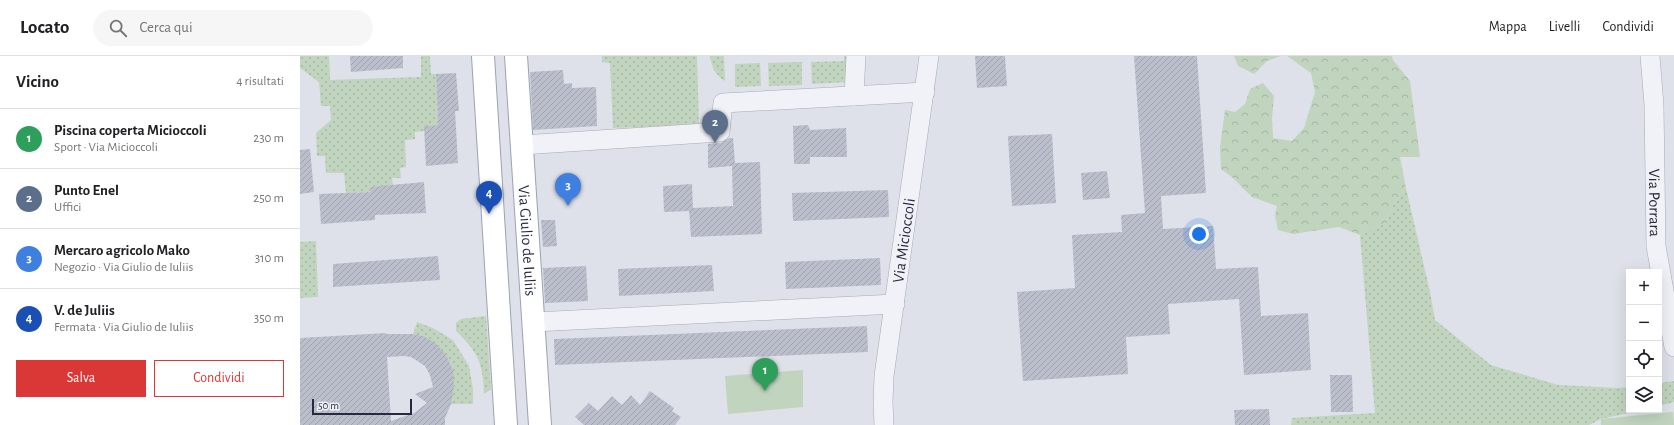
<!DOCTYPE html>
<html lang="it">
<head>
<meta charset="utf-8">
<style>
  :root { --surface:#fff; --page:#f6f6f6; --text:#202124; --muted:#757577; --line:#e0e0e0; --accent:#da3837 }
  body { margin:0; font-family:"Alegreya Sans",sans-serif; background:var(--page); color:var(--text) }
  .controls { position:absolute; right:12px; bottom:12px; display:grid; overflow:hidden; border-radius:0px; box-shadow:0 4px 16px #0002 }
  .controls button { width:36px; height:36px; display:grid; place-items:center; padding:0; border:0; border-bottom:1px solid var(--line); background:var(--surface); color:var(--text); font:20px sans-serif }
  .scale { position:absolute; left:12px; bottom:10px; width:100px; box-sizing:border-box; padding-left:4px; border:2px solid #262b41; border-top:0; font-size:11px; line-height:14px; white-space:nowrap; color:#262b41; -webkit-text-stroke:3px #eef0f6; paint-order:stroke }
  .you { position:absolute; left:899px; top:178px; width:14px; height:14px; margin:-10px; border:3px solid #fff; border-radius:50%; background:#1a73e8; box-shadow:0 0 0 6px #1a73e833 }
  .badge { display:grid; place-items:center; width:26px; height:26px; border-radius:50%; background:var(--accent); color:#fff; font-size:13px; font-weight:700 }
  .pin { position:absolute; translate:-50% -33px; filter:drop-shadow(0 1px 2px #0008) }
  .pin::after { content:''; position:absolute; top:21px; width:14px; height:12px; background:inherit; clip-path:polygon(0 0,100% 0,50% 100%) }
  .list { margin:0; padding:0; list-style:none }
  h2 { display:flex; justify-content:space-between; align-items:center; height:52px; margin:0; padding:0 16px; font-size:17px }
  h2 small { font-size:13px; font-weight:400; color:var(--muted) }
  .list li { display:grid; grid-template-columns:26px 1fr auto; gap:12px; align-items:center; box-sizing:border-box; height:60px; padding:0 16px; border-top:1px solid var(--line) }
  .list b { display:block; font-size:15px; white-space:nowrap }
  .list p { margin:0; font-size:13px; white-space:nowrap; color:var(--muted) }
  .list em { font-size:13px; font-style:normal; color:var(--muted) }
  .actions { display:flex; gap:8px; padding:12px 16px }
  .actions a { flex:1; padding:9px 0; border:1px solid var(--accent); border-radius:0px; text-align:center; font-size:14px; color:var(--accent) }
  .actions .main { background:var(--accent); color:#fff }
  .icon { flex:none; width:22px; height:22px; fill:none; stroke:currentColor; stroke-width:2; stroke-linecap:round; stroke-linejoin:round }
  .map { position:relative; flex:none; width:1374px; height:369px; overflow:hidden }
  header { display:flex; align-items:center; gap:24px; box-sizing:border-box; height:56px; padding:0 20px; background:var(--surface); border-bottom:1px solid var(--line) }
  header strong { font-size:19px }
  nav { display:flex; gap:22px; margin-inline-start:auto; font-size:14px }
  .search { width:280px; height:36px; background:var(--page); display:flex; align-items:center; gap:10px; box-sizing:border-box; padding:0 14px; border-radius:22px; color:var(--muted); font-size:15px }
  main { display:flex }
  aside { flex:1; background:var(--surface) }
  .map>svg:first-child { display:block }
  .grass { fill:url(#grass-dots) }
  .forest { fill:url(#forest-crowns) }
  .park { fill:#c0d4be }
  .building { fill:url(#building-hatch); fill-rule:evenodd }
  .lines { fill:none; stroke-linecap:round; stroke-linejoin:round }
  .minor-casing { stroke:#a7aab7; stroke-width:20 }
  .major-casing { stroke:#9ca2b6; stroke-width:24 }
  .minor { stroke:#f1f2f7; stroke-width:19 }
  .major { stroke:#fff; stroke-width:22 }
  .labels { text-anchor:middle; stroke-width:3.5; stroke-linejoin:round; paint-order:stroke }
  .street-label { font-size:16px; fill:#262b41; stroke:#eef0f6 }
</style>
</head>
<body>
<header>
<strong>Locato</strong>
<div class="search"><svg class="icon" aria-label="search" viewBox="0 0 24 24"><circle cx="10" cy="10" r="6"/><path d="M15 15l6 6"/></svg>Cerca qui</div>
<nav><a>Mappa</a><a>Livelli</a><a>Condividi</a></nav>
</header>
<main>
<aside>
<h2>Vicino<small>4 risultati</small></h2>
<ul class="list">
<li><span class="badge" style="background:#2e9e5b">1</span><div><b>Piscina coperta Micioccoli</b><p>Sport · Via Micioccoli</p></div><em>230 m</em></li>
<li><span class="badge" style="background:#5c6f8a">2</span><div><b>Punto Enel</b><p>Uffici</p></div><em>250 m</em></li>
<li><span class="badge" style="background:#3f7fe0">3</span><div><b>Mercaro agricolo Mako</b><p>Negozio · Via Giulio de Iuliis</p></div><em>310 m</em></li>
<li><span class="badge" style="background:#1a4fb4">4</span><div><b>V. de Juliis</b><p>Fermata · Via Giulio de Iuliis</p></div><em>350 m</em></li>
</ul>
<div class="actions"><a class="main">Salva</a><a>Condividi</a></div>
</aside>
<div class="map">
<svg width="1374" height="369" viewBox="0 0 1374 369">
  <defs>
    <pattern id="grass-dots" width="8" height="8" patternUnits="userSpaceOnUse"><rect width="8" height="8" fill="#c0d4be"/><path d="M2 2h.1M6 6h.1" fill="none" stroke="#a5b6a4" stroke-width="1.8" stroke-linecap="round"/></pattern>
    <pattern id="forest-crowns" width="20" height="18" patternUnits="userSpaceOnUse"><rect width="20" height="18" fill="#c0d4be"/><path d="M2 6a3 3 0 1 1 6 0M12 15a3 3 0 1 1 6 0" fill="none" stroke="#a5b6a4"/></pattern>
    <pattern id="building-hatch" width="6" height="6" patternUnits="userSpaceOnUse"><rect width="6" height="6" fill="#bbbfcc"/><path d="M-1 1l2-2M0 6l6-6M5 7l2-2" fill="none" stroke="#a1a4b0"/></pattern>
  </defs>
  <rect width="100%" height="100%" fill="#dee1e9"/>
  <!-- grass -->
  <path class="grass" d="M0,0h29l1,24 91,-3v-21h9l1,18h5l2,51 -13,1v5l-10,1v7l-10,1 1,27 -6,1 1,10h-9l1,8 -23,1 1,5 -25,1 -2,-20h-18l-1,-17h-8l-1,-23 15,-13 -1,-14h-9l-2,-24 -19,-14z
    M302,0h95l2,69 -86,3 -3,-65 -8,-1z
    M410,0h14l1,25c-10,-6 -13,-14 -15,-25z
    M544,0h7l-2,26 -37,2 -1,-22 33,-1z
    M502,6v23l-33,1 -1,-23z
    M460,7l1,23 -26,1v-23z
    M1106,132l24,104 5,28 56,45 67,20 61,3 10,-1v23h13l-41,9 -12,6h-298l1,-7 83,-5 -15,-178 25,-12 9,-20z
    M16,185l2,56 -18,1v-56z
    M186,260l5,73 -7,5c-1,-31 -6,-42 -28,-63v-8l5,-4z
    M117,266l16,6 20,12 16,26 4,23v15h-22l-28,-68 -10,-2z
    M1374,325v21l-15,4v-23z"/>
  <!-- forest -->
  <path class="forest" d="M934,0h47l-14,5 -13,13 -16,-8z
    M987,0h105l1,4 17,21 10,76h-20l6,31 -12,15 -9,20 -25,12 -21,-8 -46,7 -15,-4 -3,-14 2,-10 -25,-9 -19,-19 -12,-9 -1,-21 5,-38 10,2 10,-8 5,-15 13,-6 11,13 -2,23 1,19 19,3 12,-13 11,-36 -4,-19z"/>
  <!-- park -->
  <path class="park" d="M503,314v37l-75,7 -3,-38z
    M1373,356l1,13h-73v-6z"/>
  <!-- building -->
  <path class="building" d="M50,0h53v12l-52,4z
    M675,0h30l2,30 -30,2z
    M834,0h63l9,137 -45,3 2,33 50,-3 3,43 42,-2 3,49 47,-3 3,57 -67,5 -5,-76 -71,5 2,30 -44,3 2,37 -105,7 -6,-89 58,-4 -3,-53 50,-3 -1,-17 24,-2z
    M263,14l1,14 8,-1v5l24,-1 1,39 -64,4 -3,-58z
    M156,17l3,38h-4l3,52 -32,3 -2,-40 14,-1 -2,-51z
    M508,69l2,5 36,-2 1,29h-37v7h-16l-1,-38z
    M752,78l4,69 -44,3 -4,-70z
    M429,82h4l2,25 25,-1 2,72 -71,3 -2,-26 -25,1 -1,-26 29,-2 1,24 40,-2 -1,-40 -24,2v-24l13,-1z
    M10,93l4,43 -14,2v-44z
    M807,115l3,27 -27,2 -2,-27z
    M124,126l2,31 -51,2v5l-54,4 -2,-30 52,-2 -1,-5z
    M588,134l1,27 -96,4 -1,-28z
    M241,164h14l2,26 -14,1z
    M138,200l2,24 -107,7v-23z
    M580,202l1,27 -95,4 -1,-27z
    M412,209l2,26 -95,5 -1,-27z
    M286,210l2,35 -43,2 -2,-35z
    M567,270l1,26 -313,13 -1,-26z
    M86,277v1h27l10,2 12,7 11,12 7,16 1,16 -3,17 -6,14v7h-145v-87zM104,300l7,1 14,9 5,9 3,12 -18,7 12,9 -13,10 -23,8 -4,-64z
    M1030,319h22l1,37h-22z
    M350,335l24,17 -2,3 9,6 -6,8h-91l-9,-8 14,-14 9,8 14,-15 10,9 9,-10 9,10z
    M969,353l1,16h-35l-1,-15z"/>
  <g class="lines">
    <!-- minor casing -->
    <g class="minor-casing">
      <g id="minor">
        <path id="s1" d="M1350,0l4,49 2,141 18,101"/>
        <path d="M554,40l2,-40"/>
        <path d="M222,89l198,-13 3,-29 202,-11"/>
        <path d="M234,266l361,-18"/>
        <path id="s2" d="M584,369l-1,-23 1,-26 45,-320"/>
      </g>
    </g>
    <!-- major casing -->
    <g class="major-casing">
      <g id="major">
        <path d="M183,0l23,369"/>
        <path id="s3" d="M216,0l24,369"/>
      </g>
    </g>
    <!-- minor -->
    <use href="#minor" class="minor"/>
    <!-- major -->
    <use href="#major" class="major"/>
  </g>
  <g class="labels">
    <!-- street labels -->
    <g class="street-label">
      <text dy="6" stroke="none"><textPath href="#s1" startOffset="147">Via Porrara</textPath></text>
      <text dy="6" stroke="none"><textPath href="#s3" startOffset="185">Via Giulio de Iuliis</textPath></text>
      <text dy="6" stroke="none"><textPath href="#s2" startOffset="186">Via Micioccoli</textPath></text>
    </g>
  </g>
</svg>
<div class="controls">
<button>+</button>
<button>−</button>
<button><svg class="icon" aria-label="locate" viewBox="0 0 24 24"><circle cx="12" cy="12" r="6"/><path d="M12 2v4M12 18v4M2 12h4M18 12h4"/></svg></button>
<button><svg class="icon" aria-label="layers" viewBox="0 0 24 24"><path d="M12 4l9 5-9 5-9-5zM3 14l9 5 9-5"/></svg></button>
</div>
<div class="scale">50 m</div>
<div class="you"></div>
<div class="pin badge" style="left:465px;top:335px;background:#2e9e5b">1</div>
<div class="pin badge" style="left:415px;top:87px;background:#5c6f8a">2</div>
<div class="pin badge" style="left:268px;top:150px;background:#3f7fe0">3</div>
<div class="pin badge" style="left:189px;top:158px;background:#1a4fb4">4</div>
</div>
</main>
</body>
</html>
